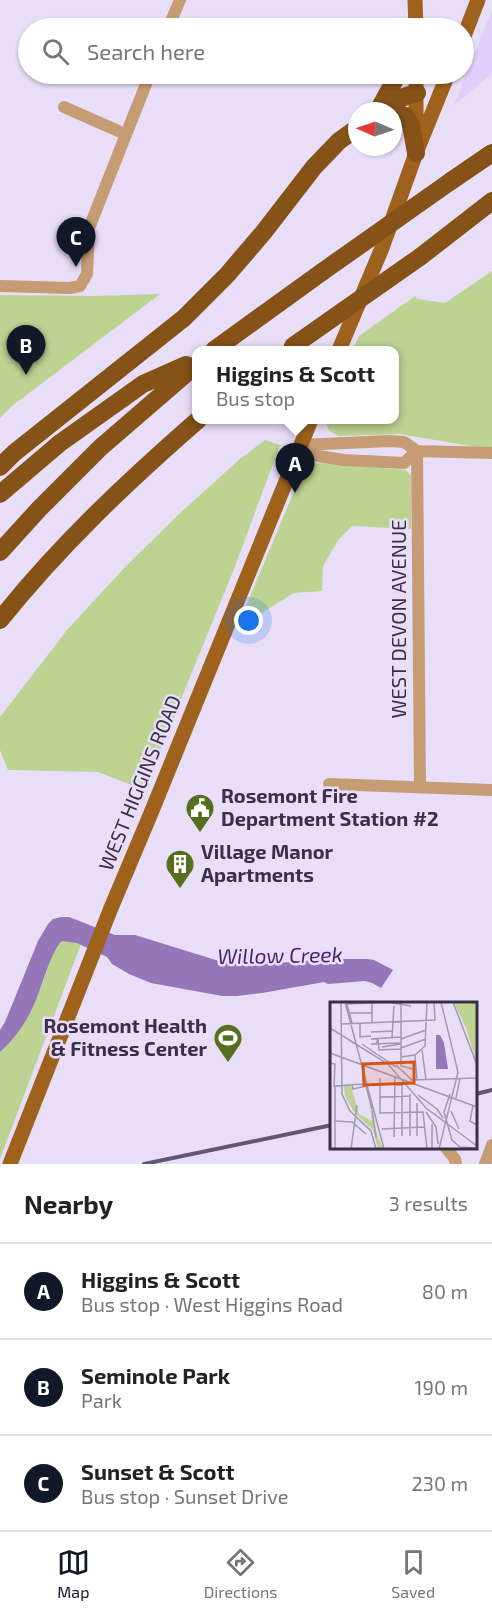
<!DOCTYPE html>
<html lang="en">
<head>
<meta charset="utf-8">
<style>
  :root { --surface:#fff; --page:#f6f6f6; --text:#222; --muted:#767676; --line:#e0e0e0; --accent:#111827 }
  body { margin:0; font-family:"Exo 2",sans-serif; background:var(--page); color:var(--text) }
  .compass { position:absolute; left:348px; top:102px; width:54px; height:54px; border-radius:50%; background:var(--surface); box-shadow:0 2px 4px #0004; rotate:272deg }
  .you { position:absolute; left:249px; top:621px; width:21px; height:21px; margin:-15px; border:4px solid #fff; border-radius:50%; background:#1a73e8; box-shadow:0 0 0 9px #1a73e833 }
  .badge { display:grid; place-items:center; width:39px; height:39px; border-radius:50%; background:var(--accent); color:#fff; font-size:20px; font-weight:700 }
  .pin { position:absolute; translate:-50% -50px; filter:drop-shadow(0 2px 3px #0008) }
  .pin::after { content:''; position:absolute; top:32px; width:21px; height:18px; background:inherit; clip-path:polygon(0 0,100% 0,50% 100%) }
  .popup { position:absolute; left:192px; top:346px; width:207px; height:78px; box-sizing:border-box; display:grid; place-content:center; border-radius:12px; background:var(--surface); filter:drop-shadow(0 2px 4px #0005); font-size:20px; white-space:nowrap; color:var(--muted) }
  .popup b { font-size:22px; color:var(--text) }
  .popup::after { content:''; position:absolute; left:50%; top:100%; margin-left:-12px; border:12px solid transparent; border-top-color:var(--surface) }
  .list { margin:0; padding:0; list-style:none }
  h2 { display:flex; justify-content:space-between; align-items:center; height:78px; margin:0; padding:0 24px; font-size:26px }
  h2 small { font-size:20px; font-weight:400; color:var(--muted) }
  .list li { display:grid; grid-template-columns:39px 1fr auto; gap:18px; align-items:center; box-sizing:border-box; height:96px; padding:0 24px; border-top:2px solid var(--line) }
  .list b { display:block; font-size:22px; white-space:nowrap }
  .list p { margin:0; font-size:20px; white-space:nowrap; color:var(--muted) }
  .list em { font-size:20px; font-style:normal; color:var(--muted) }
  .icon { flex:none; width:33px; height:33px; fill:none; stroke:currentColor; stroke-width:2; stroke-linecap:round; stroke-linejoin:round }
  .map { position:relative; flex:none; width:492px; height:1164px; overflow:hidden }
  .search { position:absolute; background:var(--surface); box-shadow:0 2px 4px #0004; left:18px; right:18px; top:18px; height:66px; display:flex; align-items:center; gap:15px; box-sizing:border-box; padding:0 21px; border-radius:33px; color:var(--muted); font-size:22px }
  .sheet { height:366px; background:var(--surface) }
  nav { display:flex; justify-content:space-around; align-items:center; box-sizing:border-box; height:84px; border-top:2px solid var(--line); background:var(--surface); font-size:16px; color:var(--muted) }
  nav a { display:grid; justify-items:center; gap:3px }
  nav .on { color:var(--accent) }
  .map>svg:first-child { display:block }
  .built { fill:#e1cefa }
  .green { fill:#bcd392 }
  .water { fill:#9476b9 }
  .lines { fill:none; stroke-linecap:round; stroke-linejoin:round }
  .minor { stroke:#c69c75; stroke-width:12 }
  .major { stroke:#9e621d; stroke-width:15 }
  .highway { stroke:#855217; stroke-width:18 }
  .rail { stroke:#625771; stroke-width:4 }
  .highway-bridge { stroke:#855217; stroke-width:18 }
  .labels { text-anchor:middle; stroke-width:5; stroke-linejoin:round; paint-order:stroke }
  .street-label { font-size:20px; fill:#3a2f49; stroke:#e9def8 }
  .poi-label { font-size:20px; font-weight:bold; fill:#3a2f49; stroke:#e9def8; text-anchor:start }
  .water-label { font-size:21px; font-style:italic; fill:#491f70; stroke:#e9def8 }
  .inset-road { fill:none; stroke:#a398b2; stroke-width:1.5 }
  .view { fill:#d75512; fill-opacity:0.15; stroke:#d75512; stroke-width:3 }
  .inset-edge { fill:none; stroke:#3a2f49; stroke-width:3 }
</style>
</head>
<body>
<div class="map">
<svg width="492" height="1164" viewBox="0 0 492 1164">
  <rect width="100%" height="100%" fill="#e9def8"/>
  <!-- built -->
  <path class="built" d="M492,10v64l-38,31z"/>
  <!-- green -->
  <path class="green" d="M492,271v177l-4,1 -88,-15 -61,2c-9,-3 -12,-7 -13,-16h68v-70h-41l6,-14 56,-40 2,3 28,4z
    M160,294l-148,112 -12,12v-123l94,1z
    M265,440l15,5 -46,124 -90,221 -46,-18 -90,-2 -8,-20v-33l67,-87 59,-64 53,-52 61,-55z
    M320,463l86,7 5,6v53l-59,-3 -13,13 -16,27 -1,25 -28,2 -36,22 -14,-4 59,-141 7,-6z
    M62,941h10l9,3 -81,215v-107c22,-20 34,-46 44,-73 5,-12 7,-30 18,-38z"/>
  <!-- water -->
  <path class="water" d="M61,917h8l46,18h20l84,26 35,4 72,-6h41l7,1 19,10 -12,18 -9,-5 -7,-2 -37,3 -4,-2 -62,11 -25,3h-15l-71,-13 -22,-9 -17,-10 -5,-7 -30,-14 -15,-2c-10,8 -19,42 -25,56 -8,21 -20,40 -37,55v-22l5,-8 33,-81 10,-17 5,-5z"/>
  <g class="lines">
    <!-- minor -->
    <path class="minor" d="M168,28l12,-28
      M64,107l61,27
      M0,286l70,2 10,-2 7,-12 2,-46 61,-154
      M301,445l89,-4 14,1 13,9 75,2
      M301,445l17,11 26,4 60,3 13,-12
      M417,451l3,336
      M329,784l163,6
      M446,1148l9,11 1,5
      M485,1164l7,-19"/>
    <!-- major -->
    <path class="major" d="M415,0l1,28
      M464,36l14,-36
      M416,74v61
      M339,350l43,-102 34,-95 32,-79
      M10,1164l101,-256 40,-95 160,-393"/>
    <!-- highway -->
    <path class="highway" d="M378,111l20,-37
      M380,111c11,-10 22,-14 37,-18
      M393,112l13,4 5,9 5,28
      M451,181l41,-28
      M420,257l72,-56
      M214,350l108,-78
      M0,467l14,-14 170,-135 43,-43 36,-42 51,-66 25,-26 18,-13
      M0,494l60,-51 83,-59 43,-19
      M0,552l39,-43 61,-61 96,-83
      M0,620c59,-74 127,-138 198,-200"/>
    <!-- rail -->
    <path class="rail" d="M476,1094l16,-4
      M144,1164l188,-39"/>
    <!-- highway-bridge -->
    <path class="highway-bridge" d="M322,272l129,-91
      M293,346l127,-89"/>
  </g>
  <!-- icons -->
  <defs>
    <g id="civic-pin" transform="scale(1.5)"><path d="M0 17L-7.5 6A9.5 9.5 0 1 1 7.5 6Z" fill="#576e1e" stroke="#e9def8"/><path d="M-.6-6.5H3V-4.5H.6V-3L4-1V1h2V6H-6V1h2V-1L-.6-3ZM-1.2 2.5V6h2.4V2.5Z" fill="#fff"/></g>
    <g id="building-pin" transform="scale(1.5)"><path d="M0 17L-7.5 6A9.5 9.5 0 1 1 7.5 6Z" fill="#576e1e" stroke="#e9def8"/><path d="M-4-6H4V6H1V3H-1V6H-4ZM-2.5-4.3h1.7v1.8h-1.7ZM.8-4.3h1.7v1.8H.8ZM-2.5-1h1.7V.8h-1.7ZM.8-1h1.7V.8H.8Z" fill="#fff"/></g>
    <g id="stadium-pin" transform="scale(1.5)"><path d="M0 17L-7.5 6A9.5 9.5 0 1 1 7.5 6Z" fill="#576e1e" stroke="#e9def8"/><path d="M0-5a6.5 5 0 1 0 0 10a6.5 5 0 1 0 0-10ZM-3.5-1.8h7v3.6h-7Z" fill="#fff"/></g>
  </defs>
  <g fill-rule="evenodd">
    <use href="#civic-pin" x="200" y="808"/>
    <use href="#building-pin" x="180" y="864"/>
    <use href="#stadium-pin" x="228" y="1038"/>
  </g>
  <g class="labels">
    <!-- street labels -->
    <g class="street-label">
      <text transform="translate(399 619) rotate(-90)" y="7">WEST DEVON AVENUE</text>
      <text transform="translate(140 783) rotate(-68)" y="7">WEST HIGGINS ROAD</text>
    </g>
    <!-- poi labels -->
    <g class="poi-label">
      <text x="221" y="803">Rosemont Fire<tspan x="221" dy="23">Department Station #2</tspan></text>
      <text x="201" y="859">Village Manor<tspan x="201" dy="23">Apartments</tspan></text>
      <text x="207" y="1033" text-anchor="end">Rosemont Health<tspan x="207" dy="23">&amp; Fitness Center</tspan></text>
    </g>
    <!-- water labels -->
    <g class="water-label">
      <text transform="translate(280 956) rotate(-1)" y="7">Willow Creek</text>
    </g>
  </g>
  <!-- overview -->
  <g transform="translate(330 1002)">
    <rect width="147" height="147" fill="#e9def8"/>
    <path d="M124,0h23v61l-11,-35zM37,83l10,50 6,14h-5l-5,-19 -19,-18 -9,-16 -1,-10h7l8,28 13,7z" fill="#bcd392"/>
    <path d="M106,33h4l4,8 4,26h-12z" fill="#9476b9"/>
    <path class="inset-road" d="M11,0l1,92 8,17 21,20 5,18M15,0l39,147M71,0v64l16,4M123,0l24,63M42,1v20M17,2l41,-2 23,4M17,2l5,19M20,11h22M30,21v14l11,-1M12,22l93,-4 -1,-18M0,26l58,36 38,44 51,38M41,30l21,-1M62,36l2,-32M41,37l30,-2M71,37l25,-9M32,42l34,23M41,42l30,-1M46,42l2,-5 1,11 22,-1M52,45l18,-3M71,46l25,-9M92,48l4,30M0,51l147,54M85,53l2,25M71,55l14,-2 10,-9 2,-44M0,61l5,1 -1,23M66,63l16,15M50,76v35l43,-1 4,37M80,78l67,-2M22,82l1,5 13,-3 6,23M66,83h6v51M80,92v42M120,92l-6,18 8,28 8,7 17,1M88,93l19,14 6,9M50,95l30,-1M126,96l4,-20M143,103l-3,16 7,4M42,108l4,27M121,109l8,18M96,110l10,15 2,17M4,119l18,1 14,12M102,122v25M52,127l42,-2M87,134v-33M64,135l1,-61M5,147v-63l28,-2 2,-3M21,147l6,-44M109,147l19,-77 -17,-70"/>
    <path class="view" d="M84,60v21l-50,2 -1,-21z"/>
    <rect width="147" height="147" class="inset-edge"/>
  </g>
</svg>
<svg class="compass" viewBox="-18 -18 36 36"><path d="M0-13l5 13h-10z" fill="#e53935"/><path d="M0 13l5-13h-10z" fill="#767676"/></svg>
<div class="you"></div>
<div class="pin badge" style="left:295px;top:493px">A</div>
<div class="popup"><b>Higgins &amp; Scott</b>Bus stop</div>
<div class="pin badge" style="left:26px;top:375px">B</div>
<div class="pin badge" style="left:76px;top:267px">C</div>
<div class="search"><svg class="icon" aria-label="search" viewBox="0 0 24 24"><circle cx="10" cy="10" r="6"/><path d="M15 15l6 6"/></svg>Search here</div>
</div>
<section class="sheet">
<h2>Nearby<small>3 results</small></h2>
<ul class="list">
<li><span class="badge">A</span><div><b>Higgins &amp; Scott</b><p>Bus stop · West Higgins Road</p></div><em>80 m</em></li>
<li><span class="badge">B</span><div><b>Seminole Park</b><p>Park</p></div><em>190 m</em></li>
<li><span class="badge">C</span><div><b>Sunset &amp; Scott</b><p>Bus stop · Sunset Drive</p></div><em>230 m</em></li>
</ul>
</section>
<nav>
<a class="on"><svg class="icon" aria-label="map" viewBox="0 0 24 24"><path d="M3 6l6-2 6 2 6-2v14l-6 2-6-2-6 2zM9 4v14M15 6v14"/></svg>Map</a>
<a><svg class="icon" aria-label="directions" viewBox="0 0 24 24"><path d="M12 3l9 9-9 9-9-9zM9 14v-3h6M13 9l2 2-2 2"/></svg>Directions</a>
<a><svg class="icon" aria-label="saved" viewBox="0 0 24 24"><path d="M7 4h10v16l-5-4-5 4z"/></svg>Saved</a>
</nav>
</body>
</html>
